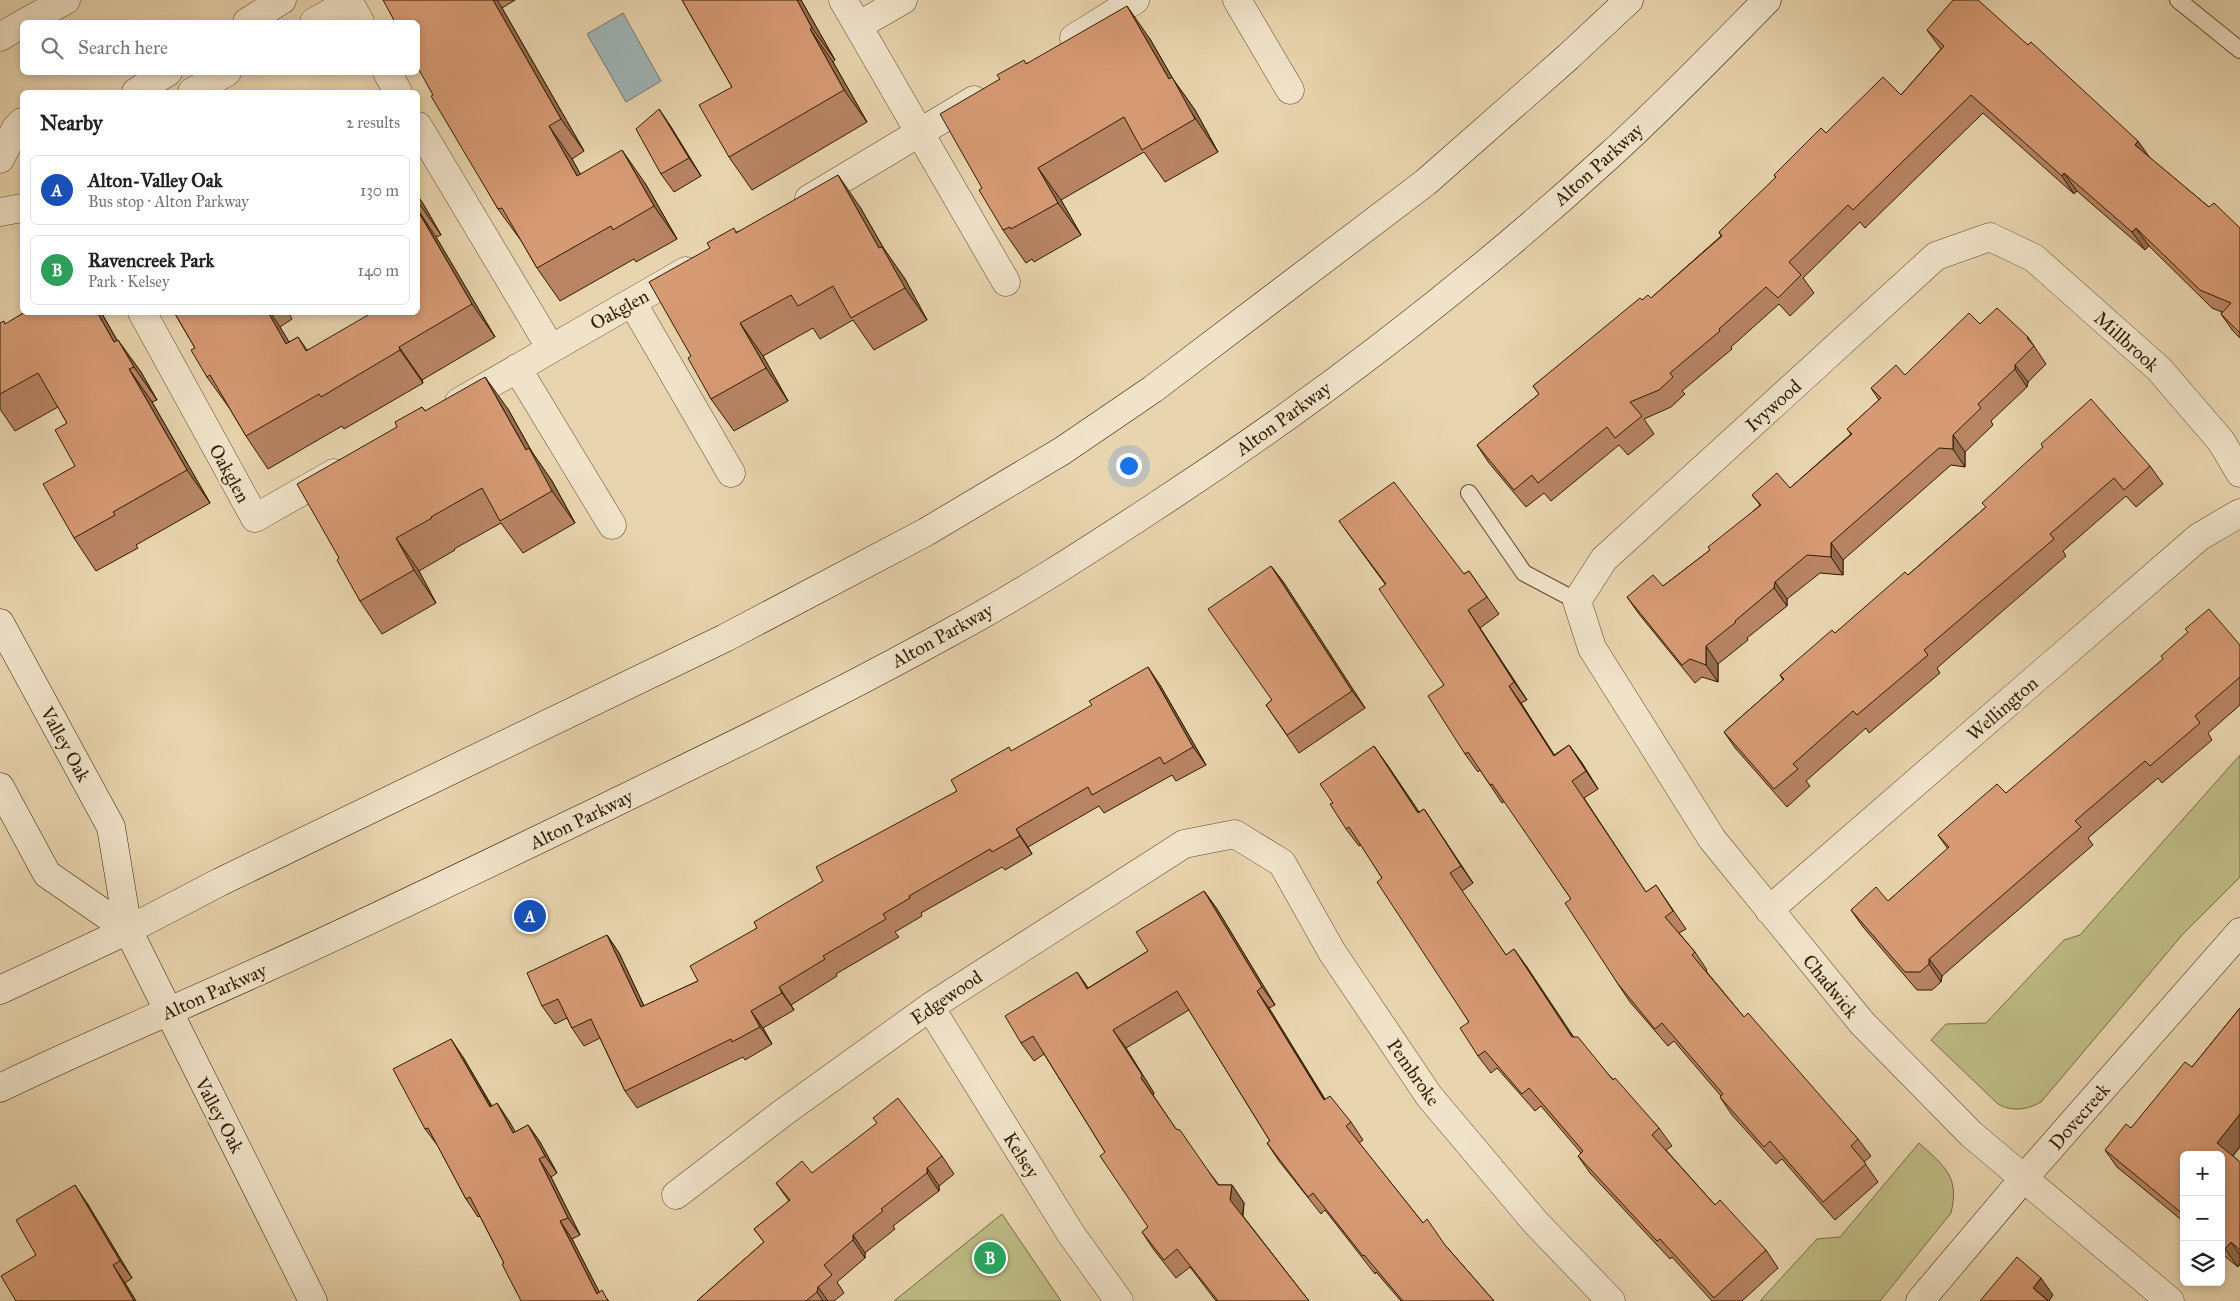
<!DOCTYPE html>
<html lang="en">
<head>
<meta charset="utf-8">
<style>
  :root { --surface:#fff; --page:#f2f2f2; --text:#222; --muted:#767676; --line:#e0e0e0; --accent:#1a73e8 }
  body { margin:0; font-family:"IM FELL Great Primer",serif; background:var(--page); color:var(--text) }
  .controls { position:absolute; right:15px; bottom:15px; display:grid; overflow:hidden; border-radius:8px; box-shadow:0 2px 8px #0003 }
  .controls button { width:45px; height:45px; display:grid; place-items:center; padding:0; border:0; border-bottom:1px solid var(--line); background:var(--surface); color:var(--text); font:25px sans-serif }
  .you { position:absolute; left:1128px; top:465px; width:18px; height:18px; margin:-12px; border:4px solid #fff; border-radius:50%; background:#1a73e8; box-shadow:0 0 0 8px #1a73e833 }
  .badge { display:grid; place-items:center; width:32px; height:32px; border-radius:50%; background:var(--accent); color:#fff; font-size:16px; font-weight:700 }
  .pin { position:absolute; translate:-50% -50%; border:2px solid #fff; box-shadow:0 1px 5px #0006 }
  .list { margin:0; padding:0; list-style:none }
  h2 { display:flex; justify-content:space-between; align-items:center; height:65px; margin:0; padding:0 20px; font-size:21px }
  h2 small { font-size:16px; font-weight:400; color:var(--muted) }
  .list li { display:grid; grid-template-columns:32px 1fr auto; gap:15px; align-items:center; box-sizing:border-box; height:70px; margin:0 10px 10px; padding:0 10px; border:1px solid var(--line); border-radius:8px }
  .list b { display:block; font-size:19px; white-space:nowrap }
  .list p { margin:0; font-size:16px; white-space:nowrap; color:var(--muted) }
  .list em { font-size:16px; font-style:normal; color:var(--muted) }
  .icon { flex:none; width:28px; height:28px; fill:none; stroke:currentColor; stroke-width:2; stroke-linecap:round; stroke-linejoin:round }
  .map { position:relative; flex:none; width:2240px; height:1301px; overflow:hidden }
  .search { position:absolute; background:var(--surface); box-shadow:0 2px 8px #0003; left:20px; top:20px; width:400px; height:55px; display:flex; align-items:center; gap:12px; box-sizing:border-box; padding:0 18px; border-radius:8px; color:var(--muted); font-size:19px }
  .panel { position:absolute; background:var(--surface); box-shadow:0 2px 8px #0003; left:20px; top:90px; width:400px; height:225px; border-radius:8px }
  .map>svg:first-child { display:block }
  .green { fill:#bebb85; stroke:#776c42 }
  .water { fill:#9eb5b7; stroke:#72786e }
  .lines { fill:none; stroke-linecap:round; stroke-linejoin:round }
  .lane-casing { stroke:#5e4a2c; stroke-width:18 }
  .street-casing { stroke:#5e4a2c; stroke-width:29 }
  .secondary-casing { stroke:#301c00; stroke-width:29 }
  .lane { stroke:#f0e3ca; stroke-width:16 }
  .street { stroke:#f0e3ca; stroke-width:28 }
  .secondary { stroke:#f0e3ca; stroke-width:28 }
  .wall { fill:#b88464; stroke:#301c00 }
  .shaded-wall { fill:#966c51; stroke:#301c00 }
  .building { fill:#d69a74; stroke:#301c00 }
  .labels { text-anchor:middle; stroke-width:5; stroke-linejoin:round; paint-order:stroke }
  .street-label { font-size:19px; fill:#301c00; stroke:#f0e3ca }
</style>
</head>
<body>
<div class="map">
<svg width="2240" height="1301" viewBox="0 0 2240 1301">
  <rect width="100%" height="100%" fill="#e8d4ae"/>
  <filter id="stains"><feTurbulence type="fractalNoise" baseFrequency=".004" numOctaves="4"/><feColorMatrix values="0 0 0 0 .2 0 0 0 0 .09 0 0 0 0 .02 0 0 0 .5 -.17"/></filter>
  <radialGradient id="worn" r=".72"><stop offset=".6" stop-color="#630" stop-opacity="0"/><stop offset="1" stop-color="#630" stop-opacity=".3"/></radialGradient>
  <!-- green -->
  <path class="green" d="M2240,755v122l-57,57 -142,168c-14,8 -29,10 -43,2l-67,-64 15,-16 40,-1 78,-83 16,-5z
    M1919,1143c25,23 41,33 32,70l-71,88h-120l57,-62 23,-2z
    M1002,1214l59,87h-167z"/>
  <!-- water -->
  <path class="water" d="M623,13l38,68 -35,21 -39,-68z"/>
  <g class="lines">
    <!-- lane casing -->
    <g class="lane-casing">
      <path id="lane" d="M2178,0l62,50
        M1469,493l55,80 53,28"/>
    </g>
    <!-- street casing -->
    <g class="street-casing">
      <path id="street" d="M348,0l12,22
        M843,0l163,282
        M1237,0l53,90
        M26,22l40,-22
        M247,22l35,-22
        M314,22l35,-20
        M858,26l45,-26
        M0,37l22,-13
        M1074,38l61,-38
        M387,72l11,20
        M136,92l32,-20
        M192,92l35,-20
        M418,126l132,221
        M0,159l16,-31 6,-6
        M809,199l165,-99
        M0,212l22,-4
        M632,302l99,171
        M142,312l113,206 79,-45
        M517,368l95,157
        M459,402l227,-131
        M1769,910l430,-373 41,-24
        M930,1007l141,227 48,67
        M676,1195l108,-83 146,-105 254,-163 51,-10 47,29 50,89 97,144 107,127 75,78
        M2170,1301l-199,-167 -109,-111 -150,-184 -120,-191 -15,-47 27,-42 332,-303 54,-19 44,21 125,111 62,72 19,32"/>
    </g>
    <!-- secondary casing -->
    <g class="secondary-casing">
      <path id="secondary" d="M0,623l111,204 17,103 185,371
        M0,787l47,87 81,56
        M0,990l128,-60 92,-48 505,-244 201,-106 136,-81 91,-62 273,-207 142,-125 61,-57
        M0,1088c88,-43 179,-80 268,-121 115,-52 228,-107 342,-162 113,-55 227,-110 337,-171 71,-38 139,-82 206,-126 161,-105 315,-223 457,-353 54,-49 105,-102 157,-155
        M1920,1301l104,-123 216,-246"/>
    </g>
    <!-- lane -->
    <use href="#lane" class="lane"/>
    <!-- street -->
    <use href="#street" class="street"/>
    <!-- secondary -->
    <use href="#secondary" class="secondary"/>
  </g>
  <!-- wall -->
  <path class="wall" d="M383,0h132l-13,8 82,143 -12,8 8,15 65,9 32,56 -41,23 -2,-3 -74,42 -23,-33 -15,-26 -24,-33 -65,-114 -15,-73z
    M682,0h119l34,60 -2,2 34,60 -115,68 -23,-33 3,-70z
    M1927,30l223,128 59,49 31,21v110l-7,-7 -12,-17 1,-2 -10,-4 -63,-62 -4,4 -68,-59 -3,3 -91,-81 -118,115 -5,-6 -57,56 11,15 -24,23 -11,-12 -48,43 1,2 -50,42 3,3 -14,13 -27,12 10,15 -26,21 -9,-10 -68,56 -7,-8 -18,14 -37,-44 -12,-18 62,-51 -6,-8 109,-86 9,-2 70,-62 -2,-4 57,-54 -2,-3 52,-42 75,-38 40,-46z
    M1150,39l23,40 22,31 23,42 -53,30 -21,-30 -83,48 20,35 -47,27 -2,-3 -6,4 -23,-33 -21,-42 45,-125z
    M659,109l12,18 30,49 -27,16 -13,-18z
    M418,196l7,11 16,28 -5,2 59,100 -73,43 1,3 -79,46 -2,-3 -74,43 -22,-33 -16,-27 -23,-32 -12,-29 -21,-36h114l4,7 -12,8 9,15 9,-5 9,13 111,-38z
    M860,207l24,42 21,30 22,41 -53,30 -21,-30 -33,19 -7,-11 -50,28 25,45 -54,30 -23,-32 -20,-43 45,-124z
    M25,312h76l16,28 24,32 16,28 -5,2 58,101 -74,42 2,3 -42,23 -22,-33 1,-72 -8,-43 -9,-16 -43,24 -15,-22v-86l6,1z
    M1980,324l48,13 18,27 -18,18 -1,5 -36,34 2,4 -28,27v15l-14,-2 -108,95v15l-23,-2 -33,26v7l-40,32 1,2 -30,24v18l-16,-5 -7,6 -56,-69 -12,-17 36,-11 47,-36 50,-45 -8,-10 38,-7 61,-54 -4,-5 32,-29 -8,-12 34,-13z
    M422,407l3,4 83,-2 24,43 20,29 23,42 -52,30 -22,-30 -47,26 1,1 -36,21 17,32 -54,31 -22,-33 -21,-43 58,-131z
    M2150,466l13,18 -27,23 -10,-11 -63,55 3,5 -129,112 3,5 -71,60 -3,-5 -60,53 4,5 -23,21 -51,-58 -12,-17 59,-52 -3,-5 55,-42 73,-58 78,-68 -4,-4z
    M1339,521l125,53 5,-3 30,43 -19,14 47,72 -6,3 33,52 15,-10 13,18 16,26 -14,9 62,94 10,-7 30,44 -7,4 16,19 12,18 -1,1 38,46 114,122 13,17 -7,6 14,20 -43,38 -53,-61 -6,5 -44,-49 -12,-18 1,-1 -47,-55 -6,5 -38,-44 -12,-18 -47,-85 -66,-98 -3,2 -22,-33 -2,2 -13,-18 -21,-69 -59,-101z
    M1271,566l13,17 81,125 -66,45 -33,-48 6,-5z
    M2240,645v60l-32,28 4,7 -50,43 -4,-5 -70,60 5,7 -151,131 -1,6 -9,8h-15l-54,-63 -12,-17 37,-9 60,-52 -10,-14 68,-42z
    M1160,685l46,80 -30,16 -4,-6 -68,38 -5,-7 -71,41 4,7 -27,16 -3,-3 -81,46 1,3 -27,16 4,5 -63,37 1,2 -46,29 3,5 -31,18 9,16 -27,16 -2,-3 -106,51 -12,-17 -25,-53 -16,8 -12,-18 -5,-10 -12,6 -13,-18 65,-71 12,18 25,53 54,-25 59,-53 66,-47 134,-90 55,-40z
    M1386,763l33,49 5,-3 49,74 -11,8 44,64 8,-6 59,88 86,91 13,18 -6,4 49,55 51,45 12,18 -36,33h-30l-40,-44 -2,2 -80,-86 -12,-17 3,-3 -40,-47 -6,5 -38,-43 -6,5 -13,-17 -9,-34 -87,-144 -21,-33 -2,1 -13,-17z
    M1204,891l13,18 58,96 -6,3 56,91 26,23 12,18 -4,3 64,80 22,22 49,56h-93l-25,-29 -1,2 -50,-64 -4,4 -42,-53 -12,-18 3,-2 -81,-131 -63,38 28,45 -1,2 23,34 43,56h13l12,18 -1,13 66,85h-93l-26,-34 -14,11 -22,-28 -12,-18 6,-5 -43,-75 -61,-98 -10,7 -13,-18 67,-55 60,-37z
    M2240,1008v139l-7,9 7,6v102l-2,3 -17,-14v-98h-37v67l-67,-55 -12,-17 26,-22 61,-61z
    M463,1057l29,49 17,15 6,11 13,-7 12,17 17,31 -6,4 29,58 -8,4 27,53 10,9 -105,-38 -24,-47 -2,1 -12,-18 -28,-53 -13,-17z
    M942,1156l12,18 -15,12v5l-46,35 2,3 -30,24v5l-28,24 7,11 -10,8h-137l67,-59 -10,-13 35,-28 -13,-18 36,-10z
    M87,1203l45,75 -7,5 11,18h-120l20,-46z"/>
  <!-- shaded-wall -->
  <path class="shaded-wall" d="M493,0h4l5,8 82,143 -23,-32z
    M797,0h4l34,60 -23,-32z
    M1127,6l23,33 23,40 22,31 23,42 -49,-73z
    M810,29l23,33 34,60 -23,-32z
    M659,109l12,18 30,49 -12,-18z
    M549,126l23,33 28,50 -23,-33z
    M2138,141l12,17 -15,-13z
    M622,150l23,33 32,56 -23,-33z
    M1038,168l23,32 20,35 -23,-32z
    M2064,173l13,18 -3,3 -12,-18z
    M838,175l22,32 24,42 21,30 22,41 -22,-32 -26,-40z
    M418,196l7,11 16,28 -23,-33z
    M418,210l18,27 59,100 -23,-33z
    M2136,228l13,18 -4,4 -13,-18z
    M97,312h4l1,2 31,54 -19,-26z
    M268,312h2l10,15 29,49 -23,-32z
    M740,323l23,33 25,45 -22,-33z
    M118,340l23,32 16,28 -23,-33z
    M399,347l23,33 1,3 -23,-33z
    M2015,365l13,17 -1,5 -12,-18z
    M129,369l23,33 58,101 -23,-33z
    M485,377l23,32 24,43 20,29 23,42 -23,-32 -26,-41z
    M1953,435l12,17v15l-12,-18z
    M396,538l23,33 17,32 -22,-33z
    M1831,543l12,17v15l-12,-18z
    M1271,566l13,17 81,125 -13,-17z
    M1775,582l12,17v7l-13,-18z
    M1468,610l12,18 47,72 -13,-18z
    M1706,646l12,18v18l-12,-17z
    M1148,667l12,18 46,80 -13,-18z
    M1509,686l12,17 45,70 -12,-17z
    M1569,745l13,18 16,26 -12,-18z
    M1374,746l12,17 45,67 -13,-17z
    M1424,809l12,18 37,56 -12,-17z
    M1016,829l12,18 4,7 -12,-18z
    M1204,891l13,18 58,96 -13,-18z
    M607,935l12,18 34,72 -12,-18z
    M1514,949l13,18 58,87 -13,-17z
    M1929,959l13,17 -1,6 -12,-18z
    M1077,972l12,17h-2z
    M779,987l12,18 3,5 -12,-17z
    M1257,991l12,17 67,110 -12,-18z
    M751,1011l12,17 9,16 -12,-17z
    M1113,1030l13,18 28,45 -1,2 -12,-17z
    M451,1039l12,18 39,68 -12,-18z
    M497,1103l12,18 17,29 -13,-17z
    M2240,1114v33l-11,13 -12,-17z
    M528,1125l12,17 17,31 -12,-17z
    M539,1159l12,18 29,58 -12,-17z
    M927,1168l12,18v5l-12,-18z
    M75,1185l12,18 45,75 -12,-17z
    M1232,1185l12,18 -2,15 -12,-18z
    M560,1221l12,18 32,62 -7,-7z
    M853,1235l12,18v5l-12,-18z
    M2231,1242l9,13v9l-2,3 -13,-18z
    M113,1265l12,18 11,18h-2z
    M2041,1278l12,17 -4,6 -16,-13z
    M818,1287l10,14h-5l-6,-9z"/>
  <!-- building -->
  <path class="building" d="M383,0h110l68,119 -12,7 28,50 45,-26 32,56 -41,24 -2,-4 -74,42 -35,-60 -4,1 -67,-113 2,-1 -15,-27v-46h-23z
    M682,0h115l15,28 -2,1 34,61 -115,67 -30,-52 33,-18z
    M1953,0h25l50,45 3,-3 107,99 -3,4 74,62 5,-4 26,25v105l-19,-19 10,-11 -31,-13 -64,-62 -4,4 -68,-59 -2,3 -91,-81 -118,115 -5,-5 -59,57 12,13 -23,23 -12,-11 -47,42 1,2 -50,42 3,4 -14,13 -29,12 12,14 -27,22 -8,-11 -69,56 -6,-8 -18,15 -37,-45 62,-51 -6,-8 107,-88 2,2 6,-5 3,3 71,-62 -3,-4 57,-55 -2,-2 47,-47 5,5 57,-56 18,18 43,-49 -17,-16z
    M1127,6l42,73 3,-2 23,42 -53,31 -18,-33 -86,51 20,35 -47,26 -1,-2 -7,3 -24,-40 3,-2 -42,-74 60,-35 -3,-4 27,-15 2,4z
    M659,109l30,49 -28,16 -25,-45z
    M838,175l41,73 3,-1 23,41 -54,30 -18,-32 -35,20 -7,-11 -51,28 26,45 -55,31 -23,-41 3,-2 -42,-74 61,-34 -3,-5 27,-15 2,5z
    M418,211l54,93 -73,43 1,3 -79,47 -2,-3 -73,42 -36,-61 -3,2 -16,-27 4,-2 -21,-36h94l18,32 12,-7 8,14 62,-36 -1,-3h51z
    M1997,308l31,29 -1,1 7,8 -19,19v4l-37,35 3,4 -28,27v14l-14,-1 -108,95v14l-24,-2 -32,27 -1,6 -39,33 1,1 -30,24v19l-16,-6 -8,6 -55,-68 26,-22 10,11 47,-36 -2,-3 53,-42 -9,-10 25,-22 13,15 62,-54 -5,-5 34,-31 -10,-10 25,-23 9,10 64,-62 11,11z
    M25,312h72l17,30 4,-2 16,27 -5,2 58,101 -74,42 2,3 -41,23 -31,-54 32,-18 -20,-36 12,-7 -29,-50 -38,21v-71l4,-2 1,3z
    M485,377l41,73 3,-2 23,43 -52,30 -18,-33 -51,29 1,1 -36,20 18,32 -54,31 -23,-41 2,-2 -42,-74 100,-57 -2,-5 27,-15 3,4z
    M2091,399l59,67 -26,24 -10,-12 -64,56 4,5 -130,111 4,5 -71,60 -4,-4 -60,53 5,5 -24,20 -50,-57 60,-53 -4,-4 52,-45 3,3 70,-61 3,3 78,-68 -4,-4 61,-56 -2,-3z
    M1394,482l70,92 5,-3 18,26 -19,13 46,72 -5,4 45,70 15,-11 17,26 -14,10 74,111 10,-7 17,26 -8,6 30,35 -3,3 52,62 4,-4 110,126 -7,7 15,18 -43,38 -53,-61 -6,6 -44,-50 3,-3 -61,-71 -7,6 -37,-45 -53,-81 6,-4 -79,-115 -2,1 -22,-33 -3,2 -37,-58 16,-11 -65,-96 7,-5 -47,-63z
    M1271,566l81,125 -65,44 -21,-30 6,-5 -64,-91z
    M2209,609l31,36v32l-45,39 5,7 -50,43 -5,-5 -70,60 6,6 -152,132v5l-9,8h-15l-54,-62 25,-23 12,14 61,-54 -11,-12 59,-51 9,9 157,-134 -2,-3 27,-24 -3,-3z
    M1148,667l45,80 -29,17 -4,-7 -68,38 -4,-8 -72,42 4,7 -28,16 -2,-3 -81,47 1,2 -27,16 3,5 -63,37 2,3 -46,28 3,6 -31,18 9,16 -28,15 -1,-3 -106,52 -34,-72 -19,9 -14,-29 -16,7 -15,-33 80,-38 34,72 57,-26 -8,-15 67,-38 -3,-6 69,-41 -7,-14 141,-76 -6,-11 58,-33 2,4 81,-46 -3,-4z
    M1374,746l44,67 6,-4 37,57 -11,7 56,82 8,-6 58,88h6l35,43 2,-2 44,50 -7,7 63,70 5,-5 46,50 -52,48 -54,-59 -3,2 -79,-85 5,-5 -54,-63 -7,6 -37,-43 -7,5 -18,-28 9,-6 -92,-140 5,-4 -33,-51 -3,2 -16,-25 3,-1 -13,-19z
    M1204,891l58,96 -5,4 67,109 6,-4 21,26 -5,4 77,97 4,-4 18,26 49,56h-91l-39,-46 -1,1 -50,-63 -5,4 -41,-54 3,-2 -93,-150 -64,39 29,45 -1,3 35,51 4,1 38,55h14l-2,15 79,101h-91l-41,-52 -13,11 -22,-28 6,-5 -48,-71 5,-4 -72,-116 -12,7 -16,-27 72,-44 10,17 61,-38 -12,-19z
    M2240,1008v106l-23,29 23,19v88l-9,-8 -6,7 -4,-3v-91h-37v60l-79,-65 21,-26 5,4 54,-66 7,5z
    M451,1039l39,68 7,-4 16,30 15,-8 17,31 -6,3 29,59 -8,3 37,73 5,-4 6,11h-87l-19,-37 2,-1 -34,-66 -4,2 -38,-71 -3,1 -32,-60z
    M898,1098l44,58 -15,12v5l-46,36 2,2 -30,24v5l-29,25 8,10 -14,12 -1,5 -11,9h-109l67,-59 -10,-13 36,-29 -14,-17 26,-22 10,12 65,-50 -4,-5z
    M75,1185l45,76 -7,4 21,36h-118l-15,-25 35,-21 -20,-35z
    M2017,1257l24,21 -8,10 15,13h-68z"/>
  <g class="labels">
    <!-- street labels -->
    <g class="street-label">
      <text transform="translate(1598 164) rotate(-42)" y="7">Alton Parkway</text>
      <text transform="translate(619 309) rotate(-29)" y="7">Oakglen</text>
      <text transform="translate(2127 341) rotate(42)" y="7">Millbrook</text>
      <text transform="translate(1773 405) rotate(-42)" y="7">Ivywood</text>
      <text transform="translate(1283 418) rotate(-36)" y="7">Alton Parkway</text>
      <text transform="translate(230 473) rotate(61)" y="7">Oakglen</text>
      <text transform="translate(942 635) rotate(-29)" y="7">Alton Parkway</text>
      <text transform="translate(2002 708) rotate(-41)" y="7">Wellington</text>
      <text transform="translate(66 744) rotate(61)" y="7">Valley Oak</text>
      <text transform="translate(581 819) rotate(-26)" y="7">Alton Parkway</text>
      <text transform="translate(1831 986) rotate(51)" y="7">Chadwick</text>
      <text transform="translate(214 991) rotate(-24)" y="7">Alton Parkway</text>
      <text transform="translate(946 997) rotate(-34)" y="7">Edgewood</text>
      <text transform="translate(1414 1072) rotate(55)" y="7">Pembroke</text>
      <text transform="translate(220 1115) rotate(62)" y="7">Valley Oak</text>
      <text transform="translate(2079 1116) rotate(-49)" y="7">Dovecreek</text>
      <text transform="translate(1022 1155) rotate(58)" y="7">Kelsey</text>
    </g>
  </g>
  <rect width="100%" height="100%" filter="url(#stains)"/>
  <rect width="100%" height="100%" fill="url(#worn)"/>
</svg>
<div class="controls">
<button>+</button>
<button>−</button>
<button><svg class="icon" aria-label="layers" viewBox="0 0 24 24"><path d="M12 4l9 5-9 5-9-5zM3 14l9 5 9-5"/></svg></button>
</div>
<div class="you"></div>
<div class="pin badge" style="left:530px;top:916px;background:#1a4fb4">A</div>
<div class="pin badge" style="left:990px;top:1258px;background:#2e9e5b">B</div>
<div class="search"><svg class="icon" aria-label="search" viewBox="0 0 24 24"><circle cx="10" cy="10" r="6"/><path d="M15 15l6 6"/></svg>Search here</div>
<section class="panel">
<h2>Nearby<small>2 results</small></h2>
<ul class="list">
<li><span class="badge" style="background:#1a4fb4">A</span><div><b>Alton-Valley Oak</b><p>Bus stop · Alton Parkway</p></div><em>130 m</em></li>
<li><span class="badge" style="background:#2e9e5b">B</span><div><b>Ravencreek Park</b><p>Park · Kelsey</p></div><em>140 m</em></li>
</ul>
</section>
</div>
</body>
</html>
